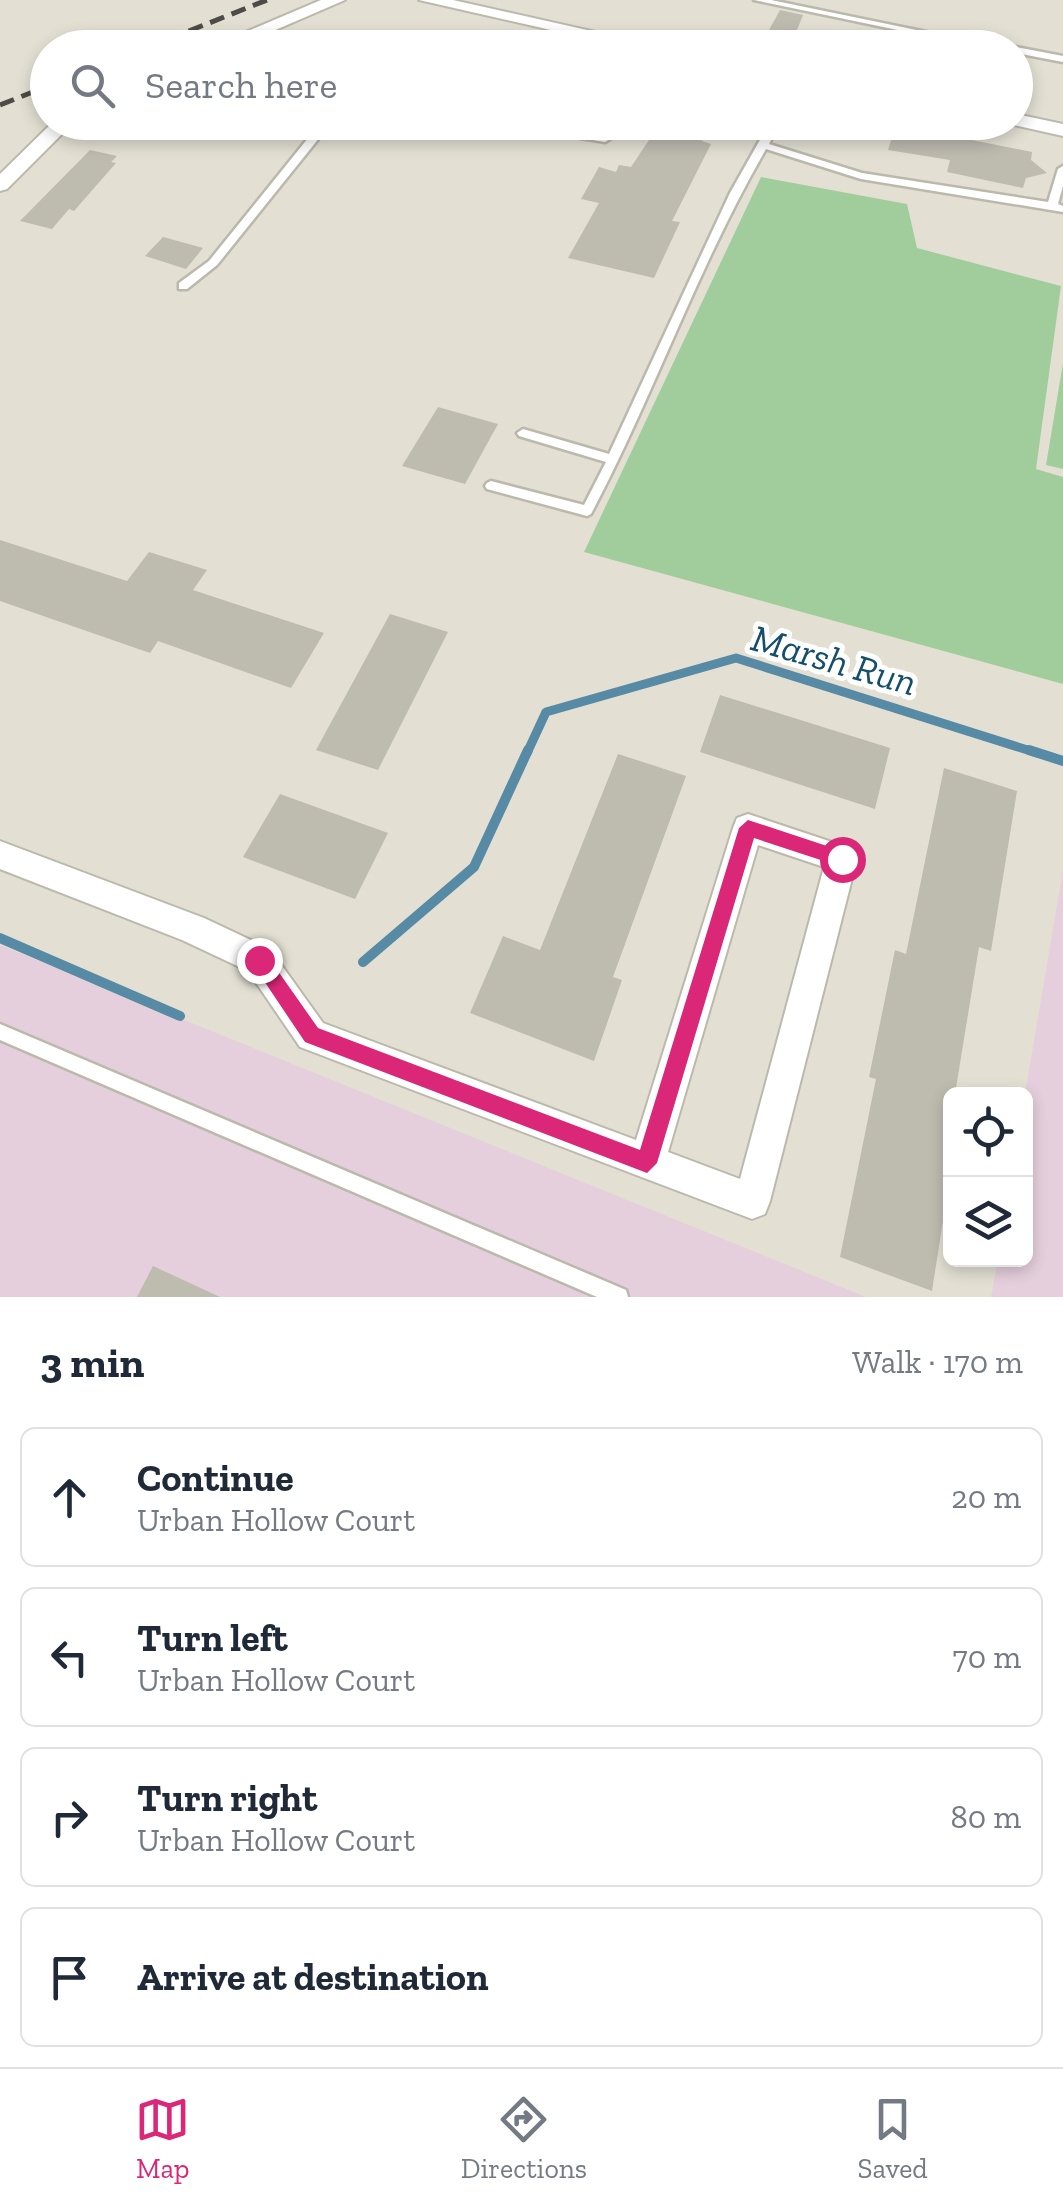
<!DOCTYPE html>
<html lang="en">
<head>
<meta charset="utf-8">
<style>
  :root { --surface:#fff; --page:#f6f6f7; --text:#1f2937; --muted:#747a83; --line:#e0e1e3; --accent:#db2777 }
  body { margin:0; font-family:"Zilla Slab",serif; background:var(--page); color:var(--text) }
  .controls { position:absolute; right:30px; bottom:30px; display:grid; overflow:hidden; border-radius:15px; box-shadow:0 5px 15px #0003 }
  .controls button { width:90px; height:90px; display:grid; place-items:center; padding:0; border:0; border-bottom:2px solid var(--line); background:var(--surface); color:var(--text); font:50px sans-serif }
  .stop { position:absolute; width:30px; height:30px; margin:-22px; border:8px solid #db2777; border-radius:50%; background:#fff }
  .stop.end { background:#db2777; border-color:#fff; box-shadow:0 2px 10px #0008 }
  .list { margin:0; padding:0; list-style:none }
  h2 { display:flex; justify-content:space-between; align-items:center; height:130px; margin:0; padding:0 40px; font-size:42px }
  h2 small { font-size:32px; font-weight:400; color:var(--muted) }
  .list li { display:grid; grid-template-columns:65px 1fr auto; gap:30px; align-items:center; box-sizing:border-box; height:140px; margin:0 20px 20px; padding:0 20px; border:2px solid var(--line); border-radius:15px }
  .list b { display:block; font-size:38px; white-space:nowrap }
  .list p { margin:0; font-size:32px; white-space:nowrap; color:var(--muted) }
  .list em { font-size:32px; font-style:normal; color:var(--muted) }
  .icon { flex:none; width:55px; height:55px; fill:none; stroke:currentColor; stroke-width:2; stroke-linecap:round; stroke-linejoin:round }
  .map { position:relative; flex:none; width:1063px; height:1297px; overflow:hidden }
  .search { position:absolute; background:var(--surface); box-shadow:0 5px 15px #0003; left:30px; right:30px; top:30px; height:110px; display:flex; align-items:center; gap:25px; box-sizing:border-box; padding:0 35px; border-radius:55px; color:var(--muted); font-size:38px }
  .sheet { height:770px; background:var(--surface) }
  nav { display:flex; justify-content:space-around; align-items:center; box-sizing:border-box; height:140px; border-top:2px solid var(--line); background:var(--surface); font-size:28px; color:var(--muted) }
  nav a { display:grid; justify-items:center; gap:5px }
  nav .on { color:var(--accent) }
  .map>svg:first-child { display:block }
  .industrial { fill:#e5cfdc }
  .green { fill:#a1cd9d }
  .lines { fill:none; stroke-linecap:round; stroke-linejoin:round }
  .stream-far1 { stroke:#578aa4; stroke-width:9 }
  .stream { stroke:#578aa4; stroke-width:10 }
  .building { fill:#bebbaf }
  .service-casing { stroke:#bbb8ac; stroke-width:5 }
  .minor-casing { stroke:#bbb8ac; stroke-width:4 }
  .service { fill:#fff; fill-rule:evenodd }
  .minor { fill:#fff; fill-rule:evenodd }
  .rail { stroke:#4d4c46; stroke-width:5; stroke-dasharray:15 8; stroke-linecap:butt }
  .route { fill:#db2777 }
  .labels { text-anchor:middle; stroke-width:10; stroke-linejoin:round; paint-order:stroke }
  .water-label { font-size:38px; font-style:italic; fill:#144e6a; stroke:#fff }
</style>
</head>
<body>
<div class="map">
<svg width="1063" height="1297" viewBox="0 0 1063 1297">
  <rect width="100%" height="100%" fill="#e3e0d3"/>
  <!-- industrial -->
  <path class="industrial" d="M1063,870v427h-72l7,-37h28l-1,-166z
    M0,945l866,352h-866z"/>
  <!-- green -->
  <path class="green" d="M761,177l146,27 10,44 144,38 -25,183 27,8v207l-479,-132z
    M1063,363v106l-17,-4z"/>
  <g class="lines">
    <!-- stream-far1 -->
    <path class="stream-far1" d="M527,753l19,-41 190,-54 301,95"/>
    <!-- stream -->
    <path class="stream" d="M1029,750l34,11
      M0,938l180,78
      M363,962l111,-95 54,-117"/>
  </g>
  <!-- building -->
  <path class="building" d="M780,10l23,5 -12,30 -28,-4z
    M661,122h50l-9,19 9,3 -39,77 8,1 -26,56 -86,-20 31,-55 -18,-4 18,-32 17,5 3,-7 12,2z
    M896,125l136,27 -1,8 16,13 -21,5 -3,10 -76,-16 3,-12 -62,-10z
    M90,150l27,6 -6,6 5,1 -42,48 -5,-2 -17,20 -32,-8z
    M163,237l40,11 -17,21 -41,-13z
    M438,407l60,17 -33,60 -63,-18z
    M0,540l127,41 22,-29 58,18 -14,20 131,43 -33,55 -133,-47 -8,12 -150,-52z
    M390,614l58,18 -70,138 -62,-20z
    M720,695l170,53 -15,61 -175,-57z
    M618,754l68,22 -73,201 9,3 -28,81 -124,-48 33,-77 37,14z
    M944,768l73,23 -26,160 -12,-4 -24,147h-5v82l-18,115 -92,-34 36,-178 -7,-2 26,-127 11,4z
    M280,794l108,39 -33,66 -112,-42z
    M153,1266l67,31h-83z"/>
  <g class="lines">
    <!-- service casing -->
    <g class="service-casing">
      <path id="service" d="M754,0h17l233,48h-20z
        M1016,47l47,9v6l-47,-9z
        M321,122h11l-115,143 -30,24h-8v-6l30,-22z
        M552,122h10l-3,7 46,7 5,3 -5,3 -55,-9 -2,-2z
        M770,122h10l-11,22 93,29 186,29 10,-33 5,-3v20l-5,18 5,2v6l-202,-33 -95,-30c-68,117 -112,246 -175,365l-4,2 -100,-27 -2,-3 2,-3 4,-2 93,24 22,-43 -87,-26 -2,-3 6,-4 86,25 121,-261z
        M0,1024l626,266 2,7h-31l-597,-257z"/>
    </g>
    <!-- minor casing -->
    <g class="minor-casing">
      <path id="minor" d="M321,0h24l-111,48h-26z
        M419,0h34l214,48h-37z
        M1016,114l47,10v12l-54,-12 7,-2z
        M53,122h21l-67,67 -7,2v-17z
        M748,814l105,35 4,10 -87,342 -5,13 -13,5 -452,-172 -52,-76 -66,-31 -182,-71v-28l204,77 66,31 53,74 313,117 97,-312 4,-10zM758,845l66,22 -84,312 -72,-27z"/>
    </g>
    <!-- service -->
    <use href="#service" class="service"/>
    <!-- minor -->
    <use href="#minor" class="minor"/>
    <!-- rail -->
    <path class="rail" d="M146,48l121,-48
      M0,105l48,-19"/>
  </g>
  <!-- route -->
  <path class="route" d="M748,820l94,31 9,8 -9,8 -88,-29 -97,325 -10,10 -342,-131 -55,-82 9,-9 7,3 52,74 322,122 99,-322z"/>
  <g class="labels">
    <!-- water labels -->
    <g class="water-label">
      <text transform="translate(834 660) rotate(16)" y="13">Marsh Run</text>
    </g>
  </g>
</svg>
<div class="controls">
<button><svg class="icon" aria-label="locate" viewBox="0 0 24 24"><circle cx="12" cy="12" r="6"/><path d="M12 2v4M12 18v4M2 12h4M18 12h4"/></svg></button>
<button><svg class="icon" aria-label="layers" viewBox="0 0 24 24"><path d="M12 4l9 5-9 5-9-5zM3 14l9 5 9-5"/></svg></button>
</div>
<div class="stop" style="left:842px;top:859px"></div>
<div class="stop end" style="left:259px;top:960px"></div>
<div class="search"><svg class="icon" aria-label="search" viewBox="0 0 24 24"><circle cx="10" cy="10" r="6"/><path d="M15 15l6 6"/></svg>Search here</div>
</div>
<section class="sheet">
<h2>3 min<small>Walk · 170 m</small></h2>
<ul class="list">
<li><svg class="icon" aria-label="ahead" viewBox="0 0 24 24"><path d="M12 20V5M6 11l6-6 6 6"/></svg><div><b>Continue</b><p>Urban Hollow Court</p></div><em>20 m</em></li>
<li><svg class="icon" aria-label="left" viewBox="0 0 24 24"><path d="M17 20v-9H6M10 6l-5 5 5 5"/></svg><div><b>Turn left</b><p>Urban Hollow Court</p></div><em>70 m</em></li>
<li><svg class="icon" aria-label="right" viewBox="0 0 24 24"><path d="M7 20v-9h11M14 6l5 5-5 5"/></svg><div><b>Turn right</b><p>Urban Hollow Court</p></div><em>80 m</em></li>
<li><svg class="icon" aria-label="arrive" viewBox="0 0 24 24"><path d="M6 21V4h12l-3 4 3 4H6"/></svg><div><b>Arrive at destination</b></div></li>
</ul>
</section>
<nav>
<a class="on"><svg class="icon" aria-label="map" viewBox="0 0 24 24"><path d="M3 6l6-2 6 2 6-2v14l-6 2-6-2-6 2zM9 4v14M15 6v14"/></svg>Map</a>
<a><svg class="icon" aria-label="directions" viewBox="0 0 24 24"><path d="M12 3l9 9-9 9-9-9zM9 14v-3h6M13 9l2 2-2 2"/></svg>Directions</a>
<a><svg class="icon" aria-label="saved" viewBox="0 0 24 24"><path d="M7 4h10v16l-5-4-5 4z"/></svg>Saved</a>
</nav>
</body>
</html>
